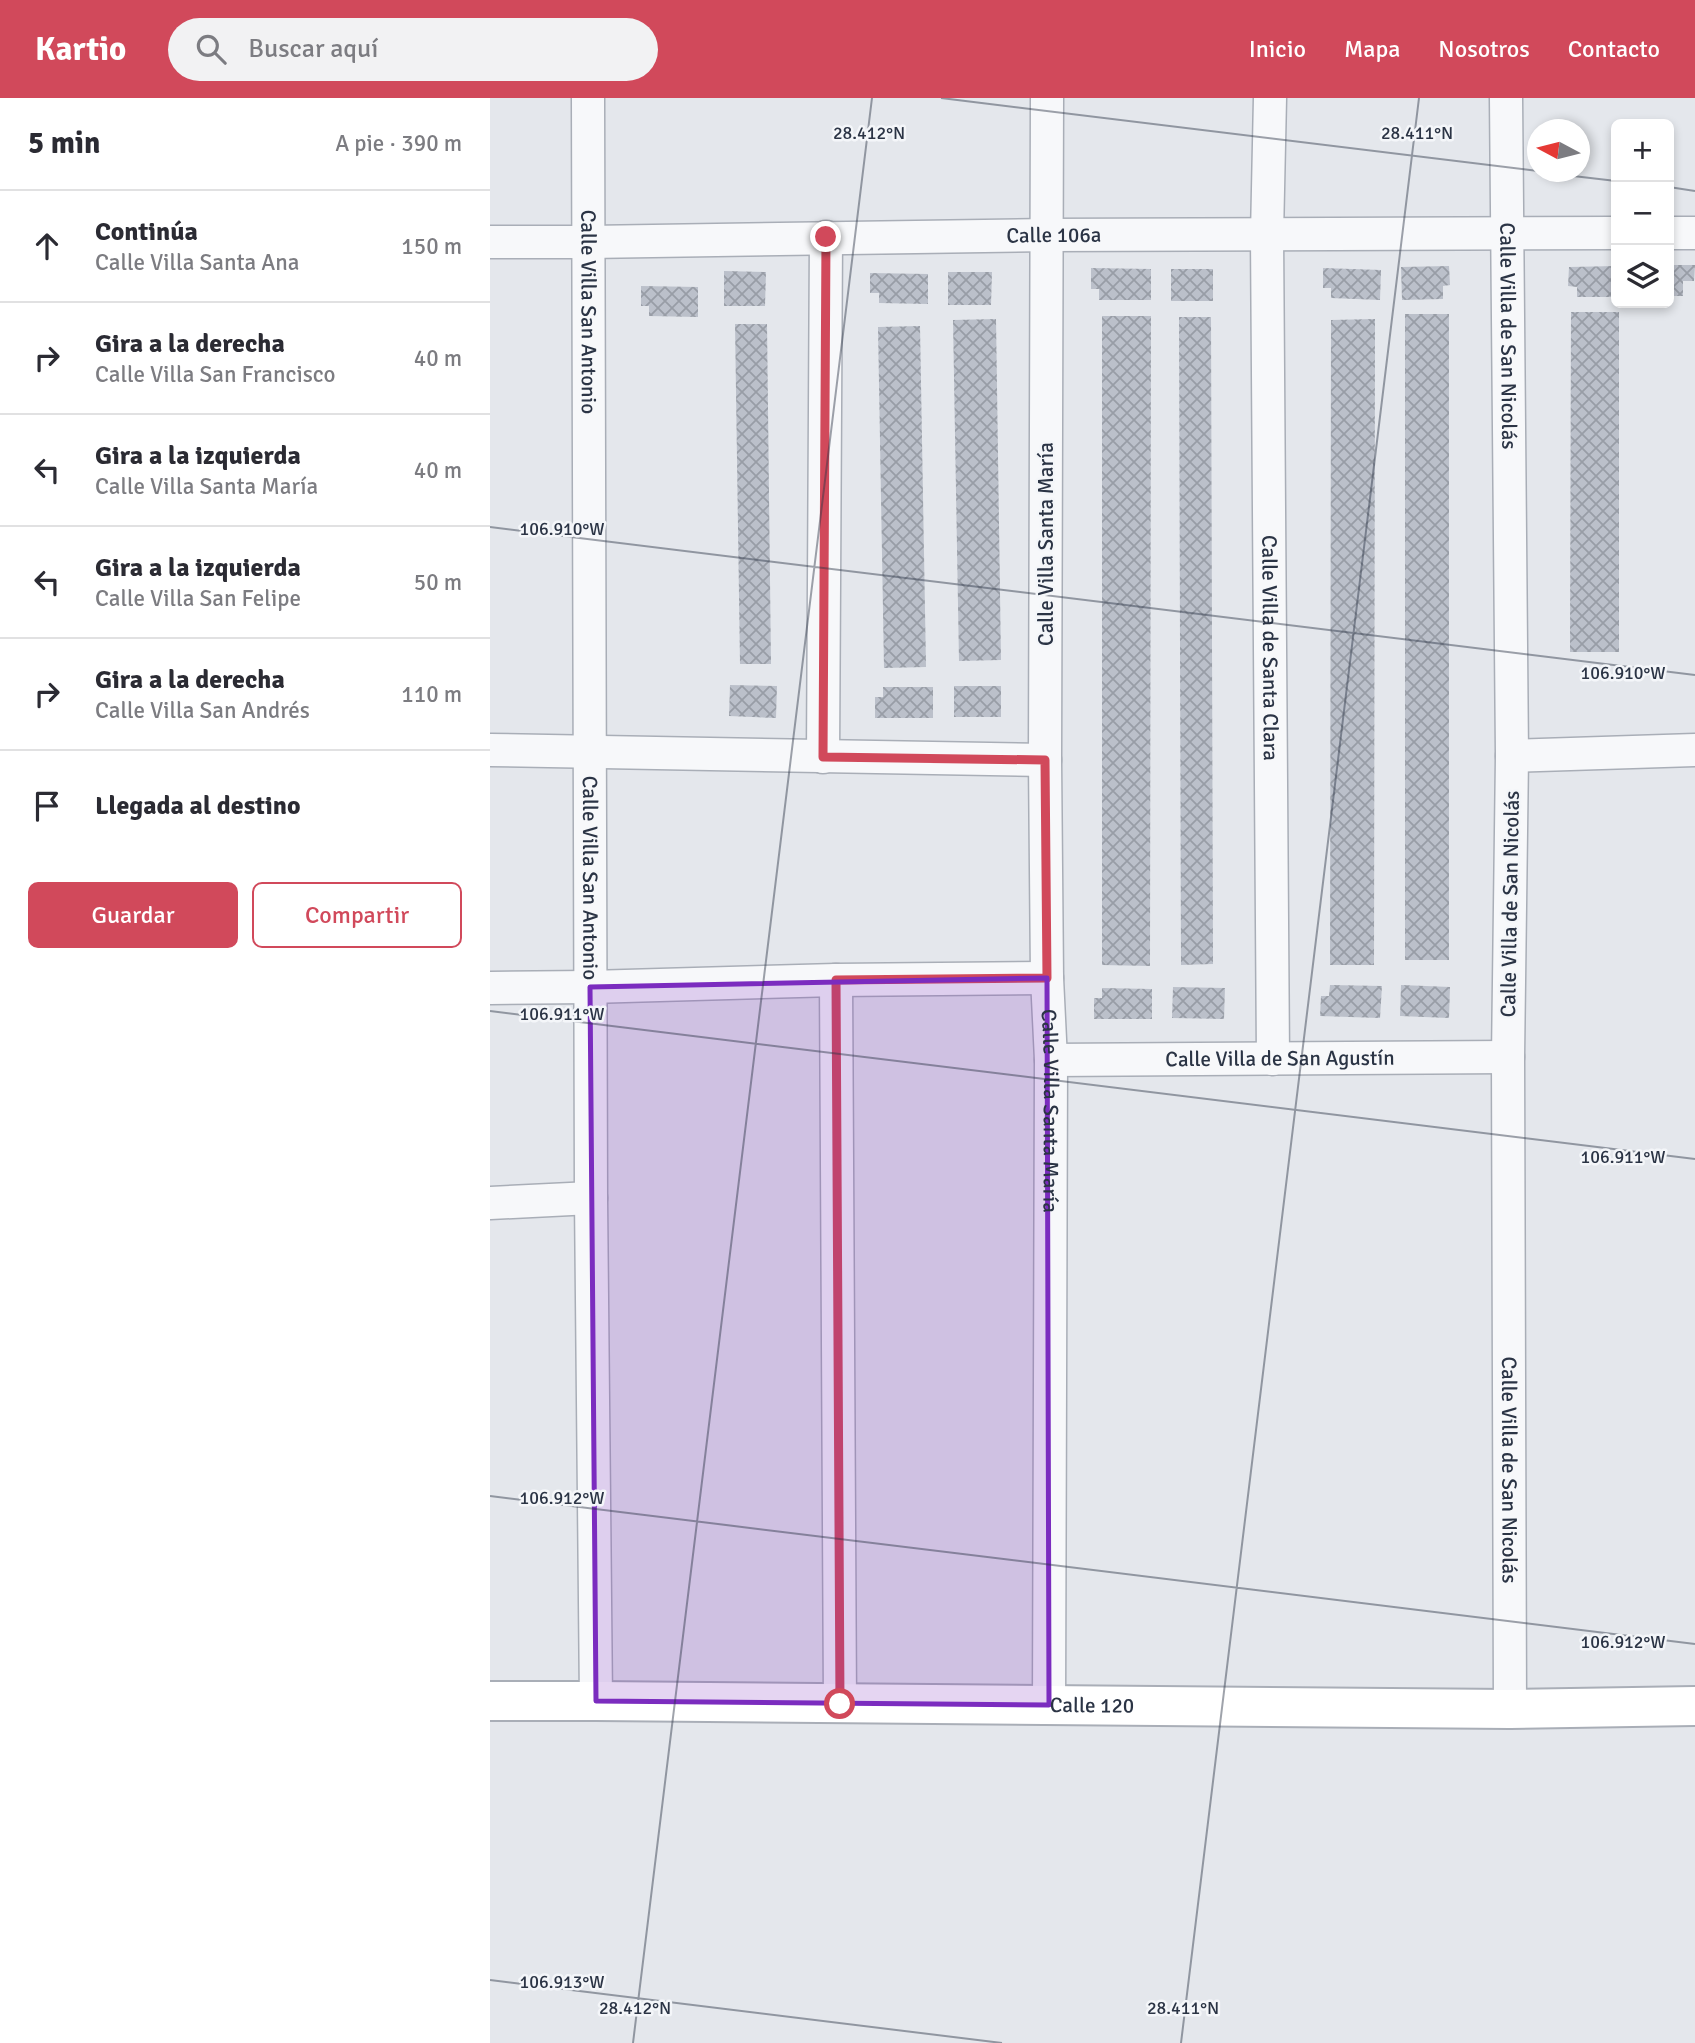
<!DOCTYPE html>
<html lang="es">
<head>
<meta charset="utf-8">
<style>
  :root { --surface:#fff; --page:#f2f2f3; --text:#2b2b33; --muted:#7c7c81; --line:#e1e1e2; --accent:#d1495b }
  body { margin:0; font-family:Signika,sans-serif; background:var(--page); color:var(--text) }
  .controls { position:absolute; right:21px; top:21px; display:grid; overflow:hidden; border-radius:10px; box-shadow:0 4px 10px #0003 }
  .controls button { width:63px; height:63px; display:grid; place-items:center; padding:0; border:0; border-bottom:2px solid var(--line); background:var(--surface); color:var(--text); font:35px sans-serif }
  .compass { position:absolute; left:1037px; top:21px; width:63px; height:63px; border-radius:50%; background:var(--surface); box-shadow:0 4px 10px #0003; rotate:277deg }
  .stop { position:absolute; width:21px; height:21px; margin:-16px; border:5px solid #d1495b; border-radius:50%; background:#fff }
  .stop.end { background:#d1495b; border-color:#fff; box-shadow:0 2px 7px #0008 }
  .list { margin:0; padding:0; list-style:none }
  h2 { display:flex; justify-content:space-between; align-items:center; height:91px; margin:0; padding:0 28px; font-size:30px }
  h2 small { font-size:23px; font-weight:400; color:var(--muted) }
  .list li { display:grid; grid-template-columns:46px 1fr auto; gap:21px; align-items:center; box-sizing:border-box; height:112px; padding:0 28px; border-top:2px solid var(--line) }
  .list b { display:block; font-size:26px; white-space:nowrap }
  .list p { margin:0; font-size:23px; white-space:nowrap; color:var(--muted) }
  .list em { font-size:23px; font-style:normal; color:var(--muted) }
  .actions { display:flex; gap:14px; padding:21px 28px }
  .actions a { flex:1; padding:16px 0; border:2px solid var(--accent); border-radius:10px; text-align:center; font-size:24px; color:var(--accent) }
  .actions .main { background:var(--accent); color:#fff }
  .icon { flex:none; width:38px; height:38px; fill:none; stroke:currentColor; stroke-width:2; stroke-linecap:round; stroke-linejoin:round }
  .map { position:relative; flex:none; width:1205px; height:1945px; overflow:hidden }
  header { display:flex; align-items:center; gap:42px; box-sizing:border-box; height:98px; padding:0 35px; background:var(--accent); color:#fff }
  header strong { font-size:33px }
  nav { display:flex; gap:38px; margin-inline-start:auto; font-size:24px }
  .search { width:490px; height:63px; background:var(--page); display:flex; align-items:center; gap:18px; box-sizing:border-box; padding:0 24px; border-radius:38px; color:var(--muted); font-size:26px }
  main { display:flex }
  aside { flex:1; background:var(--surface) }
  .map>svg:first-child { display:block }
  .building { fill:url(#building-cross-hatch) }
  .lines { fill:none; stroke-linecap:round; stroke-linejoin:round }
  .minor-casing { stroke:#a9aeb7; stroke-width:35 }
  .secondary-casing { stroke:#a9aeb7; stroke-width:42 }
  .minor { stroke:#f7f8fa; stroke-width:32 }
  .secondary { stroke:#fff; stroke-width:38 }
  .route { stroke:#d1495b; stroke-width:9 }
  .marked { fill:#7b2cbf; fill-opacity:0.2; stroke:#7b2cbf; stroke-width:5; stroke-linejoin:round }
  .ticks { fill:none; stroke:#2b3445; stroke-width:2; stroke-opacity:0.45 }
  .labels { text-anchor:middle; stroke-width:5; stroke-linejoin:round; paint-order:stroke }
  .street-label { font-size:21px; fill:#2b3445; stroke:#f4f6f9 }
  .ticks-label { font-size:18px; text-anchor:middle; fill:#2b3445; stroke:#f4f6f9; stroke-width:5; stroke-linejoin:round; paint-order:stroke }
</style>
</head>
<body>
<header>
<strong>Kartio</strong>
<div class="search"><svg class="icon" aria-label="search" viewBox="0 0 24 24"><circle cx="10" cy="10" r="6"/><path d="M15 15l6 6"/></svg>Buscar aquí</div>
<nav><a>Inicio</a><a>Mapa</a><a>Nosotros</a><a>Contacto</a></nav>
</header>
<main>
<aside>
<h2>5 min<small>A pie · 390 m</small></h2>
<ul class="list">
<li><svg class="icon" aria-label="ahead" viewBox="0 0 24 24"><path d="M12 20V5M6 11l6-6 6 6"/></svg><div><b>Continúa</b><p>Calle Villa Santa Ana</p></div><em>150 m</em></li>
<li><svg class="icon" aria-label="right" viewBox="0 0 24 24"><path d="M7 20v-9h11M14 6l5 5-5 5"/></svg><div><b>Gira a la derecha</b><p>Calle Villa San Francisco</p></div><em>40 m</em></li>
<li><svg class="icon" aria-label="left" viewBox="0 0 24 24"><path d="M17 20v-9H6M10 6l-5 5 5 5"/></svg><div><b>Gira a la izquierda</b><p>Calle Villa Santa María</p></div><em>40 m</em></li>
<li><svg class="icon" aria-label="left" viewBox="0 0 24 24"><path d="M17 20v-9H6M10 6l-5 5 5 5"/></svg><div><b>Gira a la izquierda</b><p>Calle Villa San Felipe</p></div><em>50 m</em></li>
<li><svg class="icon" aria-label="right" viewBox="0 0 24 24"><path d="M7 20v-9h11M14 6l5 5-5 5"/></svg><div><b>Gira a la derecha</b><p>Calle Villa San Andrés</p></div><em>110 m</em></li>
<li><svg class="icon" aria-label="arrive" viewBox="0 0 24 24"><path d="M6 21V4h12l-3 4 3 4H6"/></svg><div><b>Llegada al destino</b></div></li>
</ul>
<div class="actions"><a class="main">Guardar</a><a>Compartir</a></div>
</aside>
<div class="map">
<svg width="1205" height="1945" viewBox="0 0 1205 1945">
  <defs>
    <pattern id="building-cross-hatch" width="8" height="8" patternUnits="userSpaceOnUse" patternTransform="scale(1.75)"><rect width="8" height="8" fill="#bbc0ca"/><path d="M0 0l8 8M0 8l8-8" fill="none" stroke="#989da6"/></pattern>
  </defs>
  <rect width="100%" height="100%" fill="#e4e7ec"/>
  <!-- building -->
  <path class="building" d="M1179,167h26l-1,16h-11v15h-14z
    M959,168l1,19 -7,1v13l-41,1 -1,-33z
    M1126,168v31h-39v-10l-9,-1 1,-19z
    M601,170l60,1v31h-52v-11h-8z
    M833,170l58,2 -1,30 -49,-2v-10h-8z
    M681,171h42v32h-42z
    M234,173l42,1 -1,34h-41z
    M458,174h44l-1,33h-43z
    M380,175l58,1v30l-49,-1v-10h-9z
    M151,188l57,1v30l-49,-1v-10h-8z
    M1081,214h48v340h-49z
    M915,216h44v646h-44z
    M612,218h49l-1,650 -48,-1z
    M689,219h32l2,647 -32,1z
    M506,221l5,341 -42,1 -6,-341z
    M885,221l-1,646h-44l1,-645z
    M245,226h32l4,340h-31z
    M430,228l6,341 -42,1 -6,-341z
    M240,587l47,1 -1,32 -47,-2z
    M464,588h47v31h-47z
    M393,589h50v31h-58v-21h8z
    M840,887l52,1 -2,32 -60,-2 1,-20h8z
    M911,887l49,2 -1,31 -49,-2z
    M683,889l52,1 -1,31 -52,-1z
    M612,890l50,1v30h-58v-21h8z"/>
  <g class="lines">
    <!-- minor casing -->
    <g class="minor-casing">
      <g id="minor">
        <path id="s1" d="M98,0l3,1100 5,503"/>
        <path id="s2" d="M557,0l-2,662 2,218 4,82 -2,645"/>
        <path id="s3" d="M780,0l-3,137 6,824"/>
        <path id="s4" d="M1016,0l6,658 -4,301 2,652"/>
        <path d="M1179,135h26"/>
        <path id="s5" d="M0,144h99l459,-7 568,-2"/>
        <path d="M0,652l555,10"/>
        <path d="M1022,658l183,-6"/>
        <path d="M333,659l3,-520"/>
        <path d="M346,882l4,724"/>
        <path d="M0,890l100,-1 246,-7 211,-2"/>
        <path id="s6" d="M561,962l457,-3"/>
        <path d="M0,1105l101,-5"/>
      </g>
    </g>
    <!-- secondary casing -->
    <g class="secondary-casing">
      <g id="secondary">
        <path id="s7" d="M0,1603h106l914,8 185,-3"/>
      </g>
    </g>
    <!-- minor -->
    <use href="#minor" class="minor"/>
    <!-- secondary -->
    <use href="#secondary" class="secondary"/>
  </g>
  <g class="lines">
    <!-- route -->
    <path class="route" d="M336,139l-3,520 222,3 2,218 -211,2 4,724"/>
  </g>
  <!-- marked area -->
  <path class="marked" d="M557,880l2,727 -453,-4 -6,-714z"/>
  <!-- ticks -->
  <path class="ticks" d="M451,0l597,73M1049,74l77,9M1179,89l26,4M0,429l1205,148M0,913l1205,148M0,1398l1205,148M0,1882l512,63M143,1945l239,-1945M691,1945l238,-1945"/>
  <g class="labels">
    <!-- street labels -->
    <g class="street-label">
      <text dy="7" stroke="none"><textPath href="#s5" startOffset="564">Calle 106a</textPath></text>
      <text dy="7" stroke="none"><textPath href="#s1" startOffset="214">Calle Villa San Antonio</textPath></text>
      <text dy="7" stroke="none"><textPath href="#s4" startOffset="238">Calle Villa de San Nicolás</textPath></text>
      <text transform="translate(556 446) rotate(-90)" y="7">Calle Villa Santa María</text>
      <text dy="7" stroke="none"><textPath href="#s3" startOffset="550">Calle Villa de Santa Clara</textPath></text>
      <text dy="7" stroke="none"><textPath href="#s1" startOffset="780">Calle Villa San Antonio</textPath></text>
      <text transform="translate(1020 806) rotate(-89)" y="7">Calle Villa de San Nicolás</text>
      <text dy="7" stroke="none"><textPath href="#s6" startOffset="229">Calle Villa de San Agustín</textPath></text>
      <text dy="7" stroke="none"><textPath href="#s2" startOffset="1013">Calle Villa Santa María</textPath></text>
      <text dy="7" stroke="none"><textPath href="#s4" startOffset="1372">Calle Villa de San Nicolás</textPath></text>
      <text dy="7" stroke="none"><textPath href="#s7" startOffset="602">Calle 120</textPath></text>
    </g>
  </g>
  <g class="ticks-label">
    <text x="379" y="41">28.412°N</text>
    <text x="927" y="41">28.411°N</text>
    <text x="72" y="437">106.910°W</text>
    <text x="1133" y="581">106.910°W</text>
    <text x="72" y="922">106.911°W</text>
    <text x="1133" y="1065">106.911°W</text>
    <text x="72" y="1406">106.912°W</text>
    <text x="1133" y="1550">106.912°W</text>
    <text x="72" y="1890">106.913°W</text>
    <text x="145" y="1916">28.412°N</text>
    <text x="693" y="1916">28.411°N</text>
  </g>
</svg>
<div class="controls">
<button>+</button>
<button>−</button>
<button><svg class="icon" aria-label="layers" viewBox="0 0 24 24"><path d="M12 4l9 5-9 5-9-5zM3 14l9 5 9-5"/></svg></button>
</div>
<svg class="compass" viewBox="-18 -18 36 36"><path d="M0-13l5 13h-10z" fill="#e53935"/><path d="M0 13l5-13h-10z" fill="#7c7c81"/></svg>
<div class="stop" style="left:350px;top:1606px"></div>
<div class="stop end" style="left:336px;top:139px"></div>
</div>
</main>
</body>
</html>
